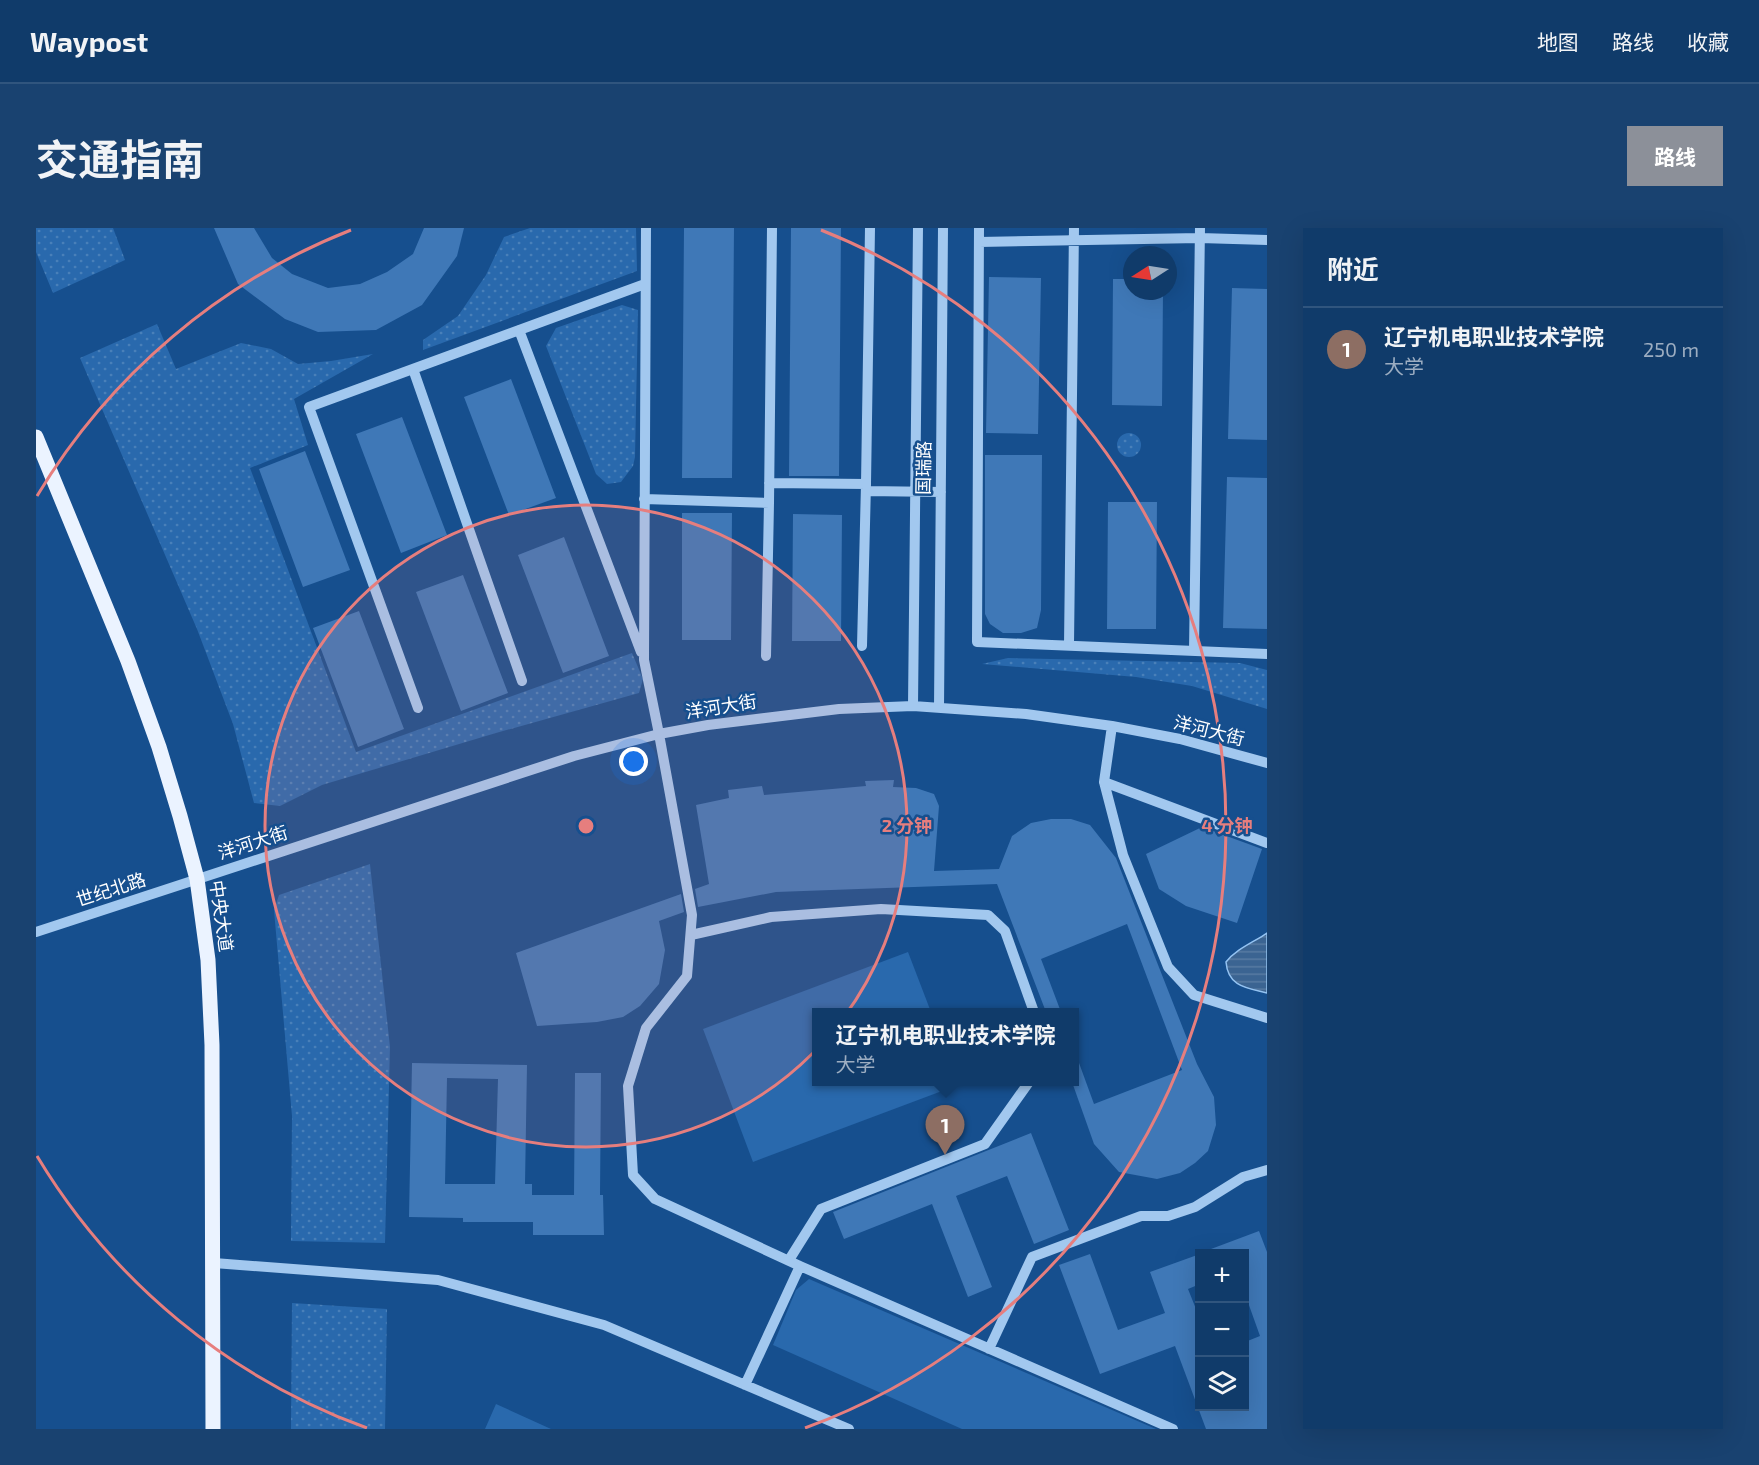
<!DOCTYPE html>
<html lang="zh">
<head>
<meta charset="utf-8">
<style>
  :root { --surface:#103b6a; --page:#194270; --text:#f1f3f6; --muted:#9cadc1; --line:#30557e; --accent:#8c9099 }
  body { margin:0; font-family:"Exo 2","Noto Sans SC",sans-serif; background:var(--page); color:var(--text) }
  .controls { position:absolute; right:18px; bottom:18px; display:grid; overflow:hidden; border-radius:0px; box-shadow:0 6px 24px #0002 }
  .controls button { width:54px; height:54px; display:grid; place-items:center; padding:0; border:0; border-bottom:2px solid var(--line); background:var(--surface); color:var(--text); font:30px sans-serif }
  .compass { position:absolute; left:1087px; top:18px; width:54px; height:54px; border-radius:50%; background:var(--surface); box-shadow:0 6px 24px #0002; rotate:258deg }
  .you { position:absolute; left:598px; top:534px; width:21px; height:21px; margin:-15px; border:4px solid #fff; border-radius:50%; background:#1a73e8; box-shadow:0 0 0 9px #1a73e833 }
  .badge { display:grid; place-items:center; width:39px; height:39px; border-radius:50%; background:var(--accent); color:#fff; font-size:20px; font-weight:700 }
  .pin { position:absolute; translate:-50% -50px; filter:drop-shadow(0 2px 3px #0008) }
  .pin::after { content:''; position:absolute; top:32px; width:21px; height:18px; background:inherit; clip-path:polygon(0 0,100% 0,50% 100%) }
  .popup { position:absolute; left:776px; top:780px; width:267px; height:78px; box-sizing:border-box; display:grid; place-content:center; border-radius:0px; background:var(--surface); filter:drop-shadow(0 2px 4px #0005); font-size:20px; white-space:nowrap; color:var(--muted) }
  .popup b { font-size:22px; color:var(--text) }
  .popup::after { content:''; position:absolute; left:50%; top:100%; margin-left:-12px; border:12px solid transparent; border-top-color:var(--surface) }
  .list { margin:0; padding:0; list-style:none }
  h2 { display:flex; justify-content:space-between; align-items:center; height:78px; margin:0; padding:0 24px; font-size:26px }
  h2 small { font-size:20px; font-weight:400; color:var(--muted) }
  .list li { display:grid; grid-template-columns:39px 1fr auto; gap:18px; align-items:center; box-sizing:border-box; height:84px; padding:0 24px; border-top:2px solid var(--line) }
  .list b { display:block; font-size:22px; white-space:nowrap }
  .list p { margin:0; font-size:20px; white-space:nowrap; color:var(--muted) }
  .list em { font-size:20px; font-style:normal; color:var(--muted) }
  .icon { flex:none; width:33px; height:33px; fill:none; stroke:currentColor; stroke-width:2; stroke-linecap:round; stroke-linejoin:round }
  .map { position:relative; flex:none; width:1231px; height:1201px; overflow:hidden; border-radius:0px }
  header { display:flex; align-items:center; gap:36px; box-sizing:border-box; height:84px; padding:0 30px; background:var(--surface); border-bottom:2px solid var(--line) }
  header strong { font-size:28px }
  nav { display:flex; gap:33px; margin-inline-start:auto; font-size:21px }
  .intro { display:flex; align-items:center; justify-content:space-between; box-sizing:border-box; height:144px; padding:0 36px }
  h1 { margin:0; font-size:42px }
  .button { padding:15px 27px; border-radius:0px; background:var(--accent); color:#fff; font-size:21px; font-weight:700 }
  main { display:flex; gap:36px; padding:0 36px }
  aside { flex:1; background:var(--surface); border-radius:0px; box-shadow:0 6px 24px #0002 }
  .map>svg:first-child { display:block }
  .grass { fill:url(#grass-dots) }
  .park { fill:#2969ad }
  .water { fill:url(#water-rules); stroke:#94c3f2; stroke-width:1.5 }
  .building { fill:#3f78b7; fill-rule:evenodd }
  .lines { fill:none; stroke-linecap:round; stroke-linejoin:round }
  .minor { stroke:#a2c8ef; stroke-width:10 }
  .major { stroke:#ebf3ff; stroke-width:15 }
  .ring { fill:none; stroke:#e67e7e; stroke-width:3 }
  .labels { text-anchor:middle; stroke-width:5; stroke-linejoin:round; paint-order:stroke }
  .street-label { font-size:18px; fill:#fff; stroke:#164f8e }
  .centre { fill:#e67e7e; stroke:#164f8e; stroke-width:3 }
  .ring-label { font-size:18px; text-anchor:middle; font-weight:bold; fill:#e67e7e; stroke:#164f8e; stroke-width:5; stroke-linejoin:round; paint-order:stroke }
</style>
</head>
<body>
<header>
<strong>Waypost</strong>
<nav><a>地图</a><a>路线</a><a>收藏</a></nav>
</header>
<div class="intro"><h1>交通指南</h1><a class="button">路线</a></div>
<main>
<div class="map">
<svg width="1231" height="1201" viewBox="0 0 1231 1201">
  <defs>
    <pattern id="grass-dots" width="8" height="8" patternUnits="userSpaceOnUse" patternTransform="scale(1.5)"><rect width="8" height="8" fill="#2969ad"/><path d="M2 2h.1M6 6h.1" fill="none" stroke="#4980b9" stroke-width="1.8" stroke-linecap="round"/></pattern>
    <pattern id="water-rules" width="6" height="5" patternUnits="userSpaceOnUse" patternTransform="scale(1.5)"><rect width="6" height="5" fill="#3b6492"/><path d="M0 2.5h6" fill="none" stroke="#587ba2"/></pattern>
  </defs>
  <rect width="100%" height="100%" fill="#164f8e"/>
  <!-- grass -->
  <path class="grass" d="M0,0h77l12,32 -72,33 -17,-41z
    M494,0h106l1,43 -214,79v-10l35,-24 28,-41 18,-38z
    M586,77l16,5 -3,147 -2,9 -12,16 -14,2 -11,-10 -50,-128 10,-18z
    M121,96l19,45 65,-26 30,6 27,15 33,-3 42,-7 -79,45 14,46 -58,23 106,284 276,-99 11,26 -4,14 -143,40 -174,52 -42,21 -26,-3 -21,-79 -36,-95 -117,-271z
    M1081 217a12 12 0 1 1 24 0a12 12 0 1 1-24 0Z
    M972,430l232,5 27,7v39l-75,-23 -56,-9 -154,-13z
    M334,636l20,183 -5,196 -94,-2 1,-125 -18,-206 5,-15z
    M256,1075l95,6 -2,120h-94z"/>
  <!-- park -->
  <path class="park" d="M872,724l23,60h-115v70h141l1,3 -205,77 -50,-133z
    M773,1051l347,150h-194l-189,-84 23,-55z
    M460,1176l55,25h-66z"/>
  <!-- water -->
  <path class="water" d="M1231,705v60c-20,-5 -39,-6 -41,-31 10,-13 28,-20 41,-29z"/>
  <!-- building -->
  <path class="building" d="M178,0h40l18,30 20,16 36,14 32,-4 27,-12 26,-18 11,-26h40l-7,28 -35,49 -46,25 -58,2 -33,-13 -47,-35z
    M648,0h50l-2,250h-50z
    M755,0h50l-2,248h-50z
    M953,49l52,1 -3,156 -52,-1z
    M1077,51h19v12h31l-1,115 -50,-1z
    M1196,60l35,1v151l-39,-1z
    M475,151l45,119 -47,17 -45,-118z
    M366,189l45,118 -46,18 -45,-119z
    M269,223l45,119 -47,17 -44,-118z
    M949,227h57l-1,155 -4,18 -16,5h-18l-13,-9 -5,-10z
    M1191,249l40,1v151l-44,-1z
    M1072,274h49l-1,127h-49z
    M646,285h50l-1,127h-49z
    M757,286l49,1 -1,126h-49z
    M528,309l45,119 -46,17 -45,-118z
    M427,347l45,118 -47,18 -45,-119z
    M323,383l45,118 -46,18 -45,-119z
    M858,552l-1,7 23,1 18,6 5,12 -5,65 65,-2 13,-33 19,-13 20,-4h20l19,6 26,33 81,206 17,33 2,28 -8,26 -13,12 -15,10 -23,6 -38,-7 -25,-28 -22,-62h2l1,-30 19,52 88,-34 -55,-146 -86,35 20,53h-15l-49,-128 -221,8 -78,15 -3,-18 14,-5 -13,-79 33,-7 -1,-8 34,-4 2,9 102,-9 -1,-5z
    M1166,599l60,22 -25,74 -51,-17 -27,-17 -13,-35z
    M645,666l3,18 -25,9 6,29 -6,34 -19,22 -17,11 -26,5 -60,4 -21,-73z
    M376,835l115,2 -2,119h7v11h42l1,-122h26l-1,122h3l1,40h-71v-13h-70v-4l-54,-1zM411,850l51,1 -3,105h-50z
    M995,905l38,97 -35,14 -27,-68 -51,20 36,91 -24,10 -36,-93 -88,35 -11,-27z
    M1223,1003l8,21v177h-61l-31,-83 -75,28 -41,-109 31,-11 28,76 47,-17 -15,-41 50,-18v30l-12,5 12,30v88h45v-65l15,-6 -15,-42v-40l-42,-2z"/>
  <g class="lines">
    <!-- minor -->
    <path class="minor" d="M610,0l-2,432 15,74 33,181 -5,61 -41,52 -18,58 5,89 22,24 145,67
      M943,0l-2,414 290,12
      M943,14l221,-4 67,2
      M483,102l122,322
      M377,141l109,312
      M733,255l97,1 -4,162
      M830,256l4,-256
      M830,263l75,1
      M608,271l125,4 -3,153
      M733,275l3,-275
      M1033,417l5,-417
      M1158,422l6,-422
      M877,478l5,-478
      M382,480l-109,-301 336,-123
      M903,480l4,-480
      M1076,498l-8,56 163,61
      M1068,554l19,73 45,112 26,28 73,23
      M0,704l538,-176 85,-22 49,-9 131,-16 74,-3 113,8 86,12 68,13 87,24
      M655,707l80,-18 110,-8 107,6 17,16 29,81
      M753,1032l32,-51 164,-65 44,-62
      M178,1035l224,17 166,45 245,104
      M953,1121l43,-92 109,-41h27l27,-9 48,-30 24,-7
      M709,1157l55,-119 373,163"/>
    <!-- major -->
    <path class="major" d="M0,209l92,224 31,86 21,69 17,63 11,81 4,85 1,384"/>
  </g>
  <!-- distance rings -->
  <circle cx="550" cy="598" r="321" fill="#e67e7e" fill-opacity=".12"/>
  <g class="ring">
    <circle cx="550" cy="598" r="321"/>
    <path d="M331 1200A641 641 0 0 1 1 928M1 268A641 641 0 0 1 315 2M785 2A641 641 0 0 1 769 1200"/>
  </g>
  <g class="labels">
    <!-- street labels -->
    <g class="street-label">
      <text transform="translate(888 240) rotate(-89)" y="6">国瑞路</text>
      <text transform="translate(685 479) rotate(-9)" y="6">洋河大街</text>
      <text transform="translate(1173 503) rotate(14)" y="6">洋河大街</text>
      <text transform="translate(217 615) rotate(-18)" y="6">洋河大街</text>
      <text transform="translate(75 662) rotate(-18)" y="6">世纪北路</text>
      <text transform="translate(185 688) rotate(82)" y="6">中央大道</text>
    </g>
  </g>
  <circle cx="550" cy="598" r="9" class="centre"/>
  <g class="ring-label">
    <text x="871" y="604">2 分钟</text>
    <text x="1191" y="604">4 分钟</text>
  </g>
</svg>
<div class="controls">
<button>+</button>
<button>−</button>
<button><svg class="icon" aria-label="layers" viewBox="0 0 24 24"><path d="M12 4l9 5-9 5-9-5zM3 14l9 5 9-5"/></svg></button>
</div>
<svg class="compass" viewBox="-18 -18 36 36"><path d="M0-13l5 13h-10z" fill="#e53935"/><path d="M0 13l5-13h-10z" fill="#9cadc1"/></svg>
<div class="you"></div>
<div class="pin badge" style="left:909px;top:927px;background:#8d6e63">1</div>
<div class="popup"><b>辽宁机电职业技术学院</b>大学</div>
</div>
<aside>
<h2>附近<small></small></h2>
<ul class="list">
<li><span class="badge" style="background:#8d6e63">1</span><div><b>辽宁机电职业技术学院</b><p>大学</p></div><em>250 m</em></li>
</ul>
</aside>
</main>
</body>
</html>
